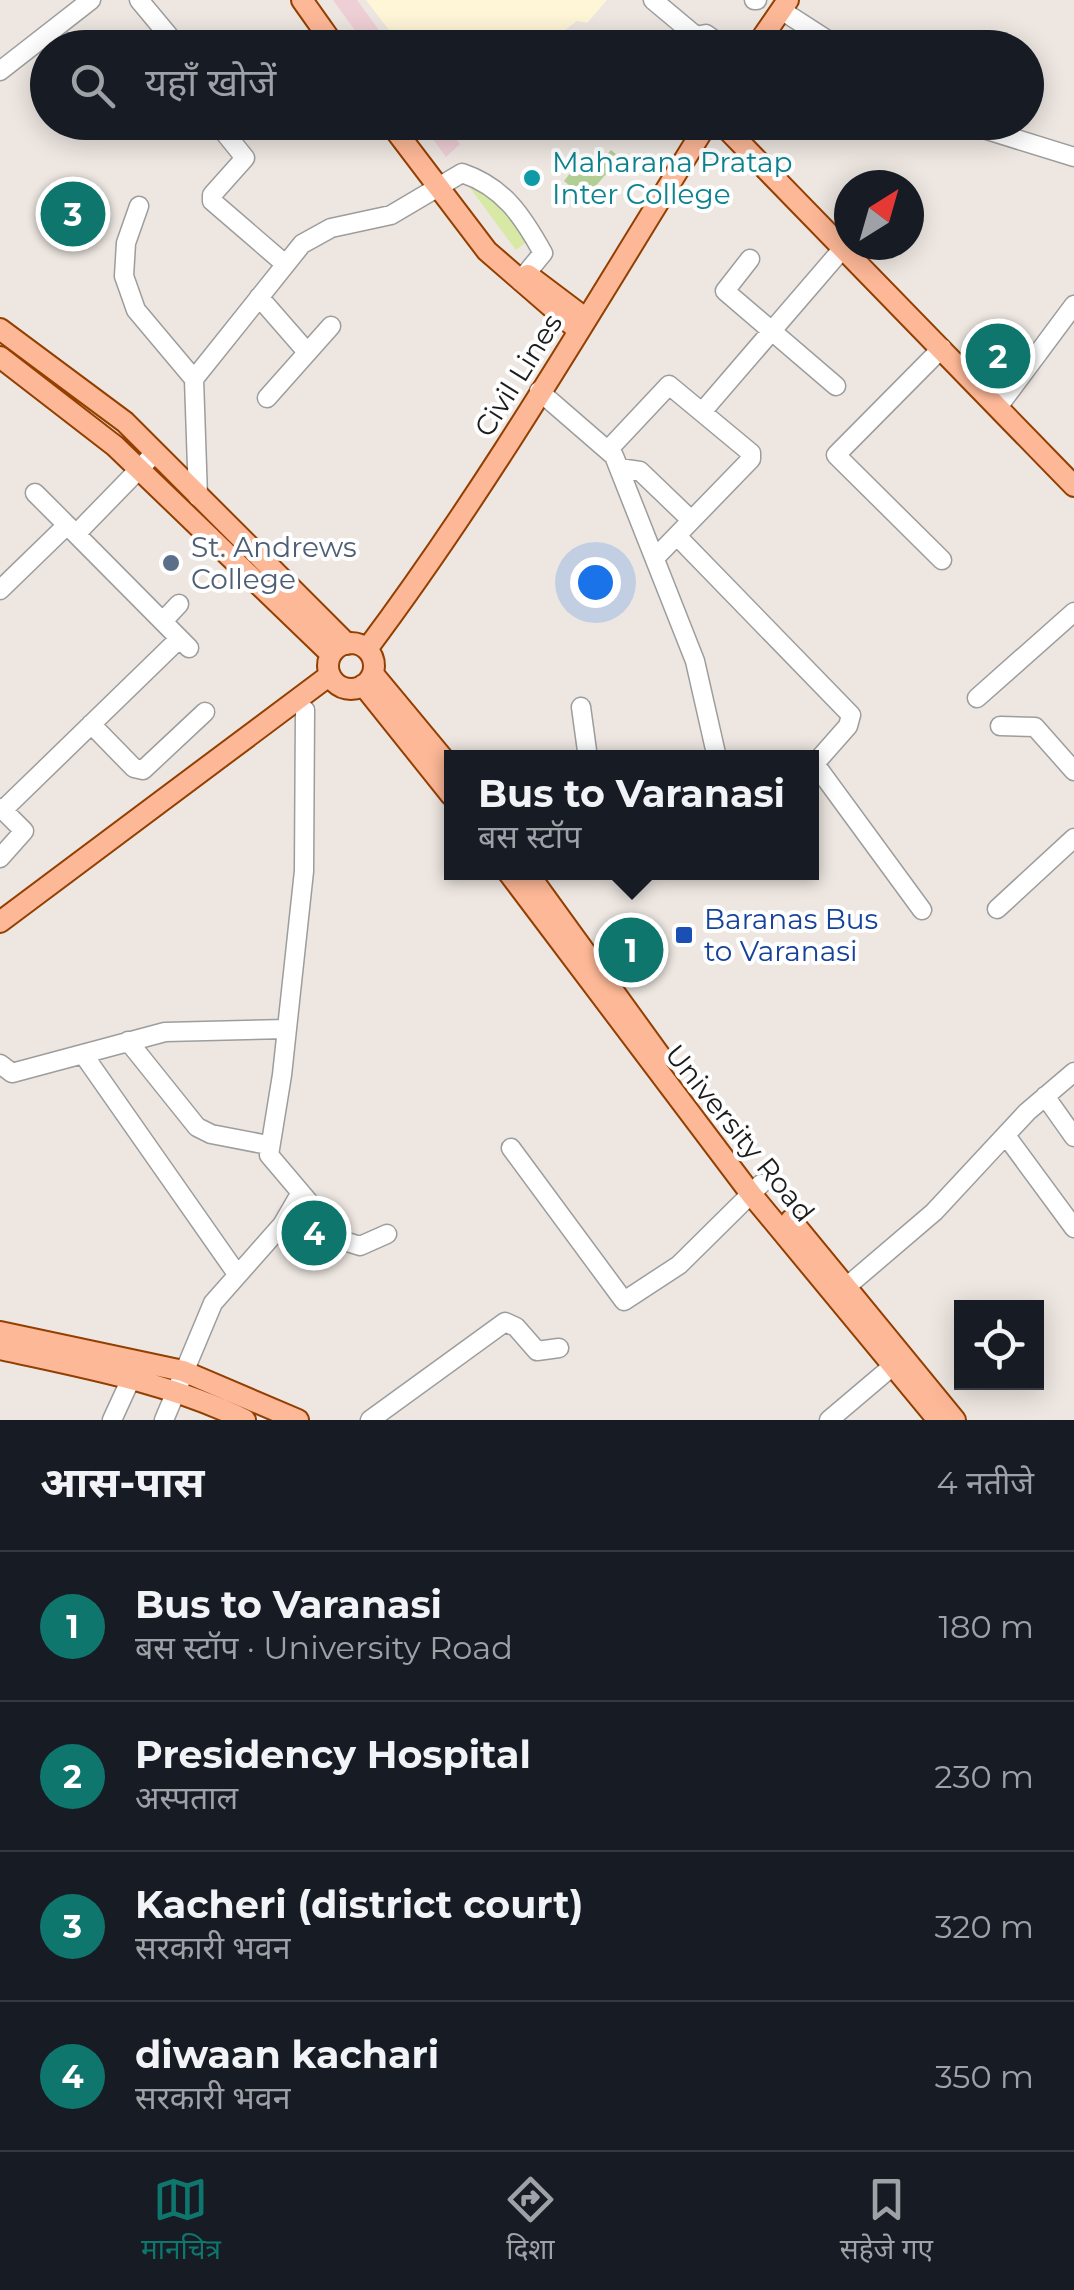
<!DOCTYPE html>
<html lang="hi">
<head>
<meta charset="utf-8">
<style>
  :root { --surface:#171b24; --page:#242831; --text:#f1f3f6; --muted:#9ea1a6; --line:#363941; --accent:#0f766e }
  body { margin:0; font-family:Montserrat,"Noto Sans Devanagari",sans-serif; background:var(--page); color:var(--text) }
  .controls { position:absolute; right:30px; bottom:30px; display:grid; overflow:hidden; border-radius:0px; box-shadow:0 5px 25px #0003 }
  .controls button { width:90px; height:90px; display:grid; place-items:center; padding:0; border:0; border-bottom:2px solid var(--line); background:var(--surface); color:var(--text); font:50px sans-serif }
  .compass { position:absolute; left:834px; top:170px; width:90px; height:90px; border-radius:50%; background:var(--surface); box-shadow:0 5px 25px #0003; rotate:37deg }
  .you { position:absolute; left:595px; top:582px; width:35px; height:35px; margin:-25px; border:8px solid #fff; border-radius:50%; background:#1a73e8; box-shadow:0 0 0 15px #1a73e833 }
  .badge { display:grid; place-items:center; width:65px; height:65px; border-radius:50%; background:var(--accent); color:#fff; font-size:32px; font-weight:700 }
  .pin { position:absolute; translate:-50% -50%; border:5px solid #fff; box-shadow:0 2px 10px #0006 }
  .popup { position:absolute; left:444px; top:750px; width:375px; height:130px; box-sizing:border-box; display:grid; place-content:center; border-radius:0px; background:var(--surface); filter:drop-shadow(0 2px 8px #0005); font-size:32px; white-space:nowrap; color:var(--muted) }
  .popup b { font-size:38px; color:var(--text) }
  .popup::after { content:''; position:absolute; left:50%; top:100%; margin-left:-20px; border:20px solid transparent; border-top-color:var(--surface) }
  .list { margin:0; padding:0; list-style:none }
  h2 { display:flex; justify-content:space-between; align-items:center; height:130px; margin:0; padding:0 40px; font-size:42px }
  h2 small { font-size:32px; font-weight:400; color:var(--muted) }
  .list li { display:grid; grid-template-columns:65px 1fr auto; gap:30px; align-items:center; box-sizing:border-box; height:150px; padding:0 40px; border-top:2px solid var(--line) }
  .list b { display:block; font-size:38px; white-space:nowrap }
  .list p { margin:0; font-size:32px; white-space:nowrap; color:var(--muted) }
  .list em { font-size:32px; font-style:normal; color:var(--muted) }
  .icon { flex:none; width:55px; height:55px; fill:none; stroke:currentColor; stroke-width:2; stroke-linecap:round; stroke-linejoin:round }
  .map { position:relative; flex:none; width:1074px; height:1420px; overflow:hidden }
  .search { position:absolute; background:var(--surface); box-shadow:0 5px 25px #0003; left:30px; right:30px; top:30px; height:110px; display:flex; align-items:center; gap:25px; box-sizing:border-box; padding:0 35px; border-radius:55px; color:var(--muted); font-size:38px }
  .sheet { height:730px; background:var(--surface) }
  nav { display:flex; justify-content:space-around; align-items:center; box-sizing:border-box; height:140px; border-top:2px solid var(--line); background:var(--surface); font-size:28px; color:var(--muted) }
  nav a { display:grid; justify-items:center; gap:5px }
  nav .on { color:var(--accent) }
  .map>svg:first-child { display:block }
  .commercial { fill:#efcfd6 }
  .education { fill:#fff6d8 }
  .grass { fill:#d7e9a5 }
  .forest { fill:#b3ce95 }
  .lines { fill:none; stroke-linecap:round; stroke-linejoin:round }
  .minor-casing { stroke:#9d9d9d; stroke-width:21 }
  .major-casing { stroke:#933f00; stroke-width:24 }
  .minor { stroke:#fff; stroke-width:18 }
  .major { stroke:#fdb897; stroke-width:20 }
  .culture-dot { fill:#0f9aa8; stroke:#fff; stroke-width:4 }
  .service-dot { fill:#5c6f8a; stroke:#fff; stroke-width:4 }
  .transit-dot { fill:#1a4fb4; stroke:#fff; stroke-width:4 }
  .labels { text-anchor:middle; stroke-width:8; stroke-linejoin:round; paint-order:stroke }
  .culture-label { font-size:28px; fill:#0d838f; stroke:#fff; text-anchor:start }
  .street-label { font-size:28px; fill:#1c1c1c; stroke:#fff }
  .service-label { font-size:28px; fill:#4e5e75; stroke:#fff; text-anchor:start }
  .transit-label { font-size:28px; fill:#164399; stroke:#fff; text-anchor:start }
</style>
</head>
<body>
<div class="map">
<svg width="1074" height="1420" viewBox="0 0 1074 1420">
  <rect width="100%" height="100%" fill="#ede6e1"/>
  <!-- commercial -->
  <path class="commercial" d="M333,0h24l34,47h-24z
    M421,123h23l16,21 -14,13z"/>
  <!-- education -->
  <path class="education" d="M366,0h241l-20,23 -10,-2 -12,9 -12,18 -151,-1z"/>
  <!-- grass -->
  <path class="grass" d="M462,177l27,13 40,50 -13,10z"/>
  <!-- forest -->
  <path class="forest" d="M611,150l15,13 -5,5 -6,-4 -30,34 -21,-17 18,-23 13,10z"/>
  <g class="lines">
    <!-- minor casing -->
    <g class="minor-casing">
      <path id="minor" d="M139,0l40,48
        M653,0l43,36 10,-2 20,14
        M754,0h3
        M781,10l59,38
        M0,71l91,-71
        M961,122l113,35
        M220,127l25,31 -33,37v6l73,63
        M139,206l-13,37 -2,33 12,34 58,69 4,118
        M750,259l-25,32 111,95
        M259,297l48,55
        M194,379l108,-135 29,-16 60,-13 71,-42c42,14 61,44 81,80l-23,28
        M539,391l75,65 81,205 22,97
        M267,398l64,-72
        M998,407l76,-102
        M702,412l142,-165
        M608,450l61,-65 82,68v6l-96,99
        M619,468l21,3 51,49
        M35,493l32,32
        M76,534l73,-75
        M677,536l174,179 -3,11 -37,42
        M942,560l-106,-105 106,-107
        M0,590l67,-65 122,123
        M163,621l16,-17
        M977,698l97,-86
        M581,707l7,51
        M305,710l-1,161 -22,204 -13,80 72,85 19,6 27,-12
        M91,724l43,44 9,2 62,-58
        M1000,726l35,1 39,44
        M815,764l107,146
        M0,808l3,2 176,-171
        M0,858l24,-27 -21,-21
        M997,909l77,-71
        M128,1041l69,86 14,7 57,11
        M83,1054l154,220
        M0,1064l12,9 153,-41 122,-3
        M1045,1096l29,41
        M1007,1137l67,91
        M511,1148l113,153 55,-36 82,-81
        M838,1294l96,-82 93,-100 47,-40
        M112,1420l23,-50
        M164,1420l49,-117 69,-78 18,-31
        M370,1420l135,-98 11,5 21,24 22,-3
        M829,1420l72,-61"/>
    </g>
    <!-- major casing -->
    <g class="major-casing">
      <path id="major" d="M302,0l34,48
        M755,48l33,-48
        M389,122l98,129 91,79
        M720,122l354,364
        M528,275l57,43
        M0,329l125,93 222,222
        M0,357l115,89 216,208
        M328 666a23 23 0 1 1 46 0a23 23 0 1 1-46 0Z
        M367,649c125,-167 230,-349 341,-527
        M373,674l78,94
        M363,685l88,110
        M508,872l243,322 187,226
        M527,872l134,185
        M0,922l330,-247
        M791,1220l164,200
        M0,1332l183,39 115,49
        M0,1349c82,18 170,34 245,71"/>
    </g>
    <!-- minor -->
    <use href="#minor" class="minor"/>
    <!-- major -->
    <use href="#major" class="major"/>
  </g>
  <!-- markers -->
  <circle class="culture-dot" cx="532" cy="178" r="10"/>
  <circle class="service-dot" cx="171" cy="563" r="10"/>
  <rect class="transit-dot" x="674" y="925" width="20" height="20" rx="5"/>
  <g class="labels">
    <!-- culture labels -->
    <g class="culture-label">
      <text x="552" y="172">Maharana Pratap<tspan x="552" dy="32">Inter College</tspan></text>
    </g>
    <!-- street labels -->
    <g class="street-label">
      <text transform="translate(518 375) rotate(-58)" y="10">Civil Lines</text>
      <text transform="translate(740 1133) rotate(51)" y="10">University Road</text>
    </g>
    <!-- service labels -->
    <g class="service-label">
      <text x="191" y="557">St. Andrews<tspan x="191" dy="32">College</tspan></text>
    </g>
    <!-- transit labels -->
    <g class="transit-label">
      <text x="704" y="929">Baranas Bus<tspan x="704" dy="32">to Varanasi</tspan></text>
    </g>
  </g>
</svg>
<div class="controls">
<button><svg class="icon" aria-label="locate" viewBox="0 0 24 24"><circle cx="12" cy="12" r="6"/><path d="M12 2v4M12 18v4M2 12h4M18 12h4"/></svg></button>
</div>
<svg class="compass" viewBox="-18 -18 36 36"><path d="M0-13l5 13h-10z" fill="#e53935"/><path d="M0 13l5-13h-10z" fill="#9ea1a6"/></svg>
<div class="you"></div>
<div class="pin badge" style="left:631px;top:950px">1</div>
<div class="popup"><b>Bus to Varanasi</b>बस स्टॉप</div>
<div class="pin badge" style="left:998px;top:356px">2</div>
<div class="pin badge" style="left:73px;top:214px">3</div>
<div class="pin badge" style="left:314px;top:1233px">4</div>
<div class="search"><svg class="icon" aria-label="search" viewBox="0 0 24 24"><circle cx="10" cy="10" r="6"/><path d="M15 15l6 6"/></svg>यहाँ खोजें</div>
</div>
<section class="sheet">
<h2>आस-पास<small>4 नतीजे</small></h2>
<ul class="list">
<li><span class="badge">1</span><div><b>Bus to Varanasi</b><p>बस स्टॉप · University Road</p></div><em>180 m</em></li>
<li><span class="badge">2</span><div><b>Presidency Hospital</b><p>अस्पताल</p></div><em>230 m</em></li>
<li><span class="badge">3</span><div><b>Kacheri (district court)</b><p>सरकारी भवन</p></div><em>320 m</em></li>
<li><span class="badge">4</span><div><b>diwaan kachari</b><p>सरकारी भवन</p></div><em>350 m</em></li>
</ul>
</section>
<nav>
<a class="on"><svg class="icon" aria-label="map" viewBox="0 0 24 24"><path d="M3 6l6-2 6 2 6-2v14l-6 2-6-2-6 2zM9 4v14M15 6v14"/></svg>मानचित्र</a>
<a><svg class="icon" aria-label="directions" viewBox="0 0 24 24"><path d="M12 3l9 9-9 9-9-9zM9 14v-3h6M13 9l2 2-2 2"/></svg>दिशा</a>
<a><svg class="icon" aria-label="saved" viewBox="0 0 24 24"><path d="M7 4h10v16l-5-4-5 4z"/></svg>सहेजे गए</a>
</nav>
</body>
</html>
